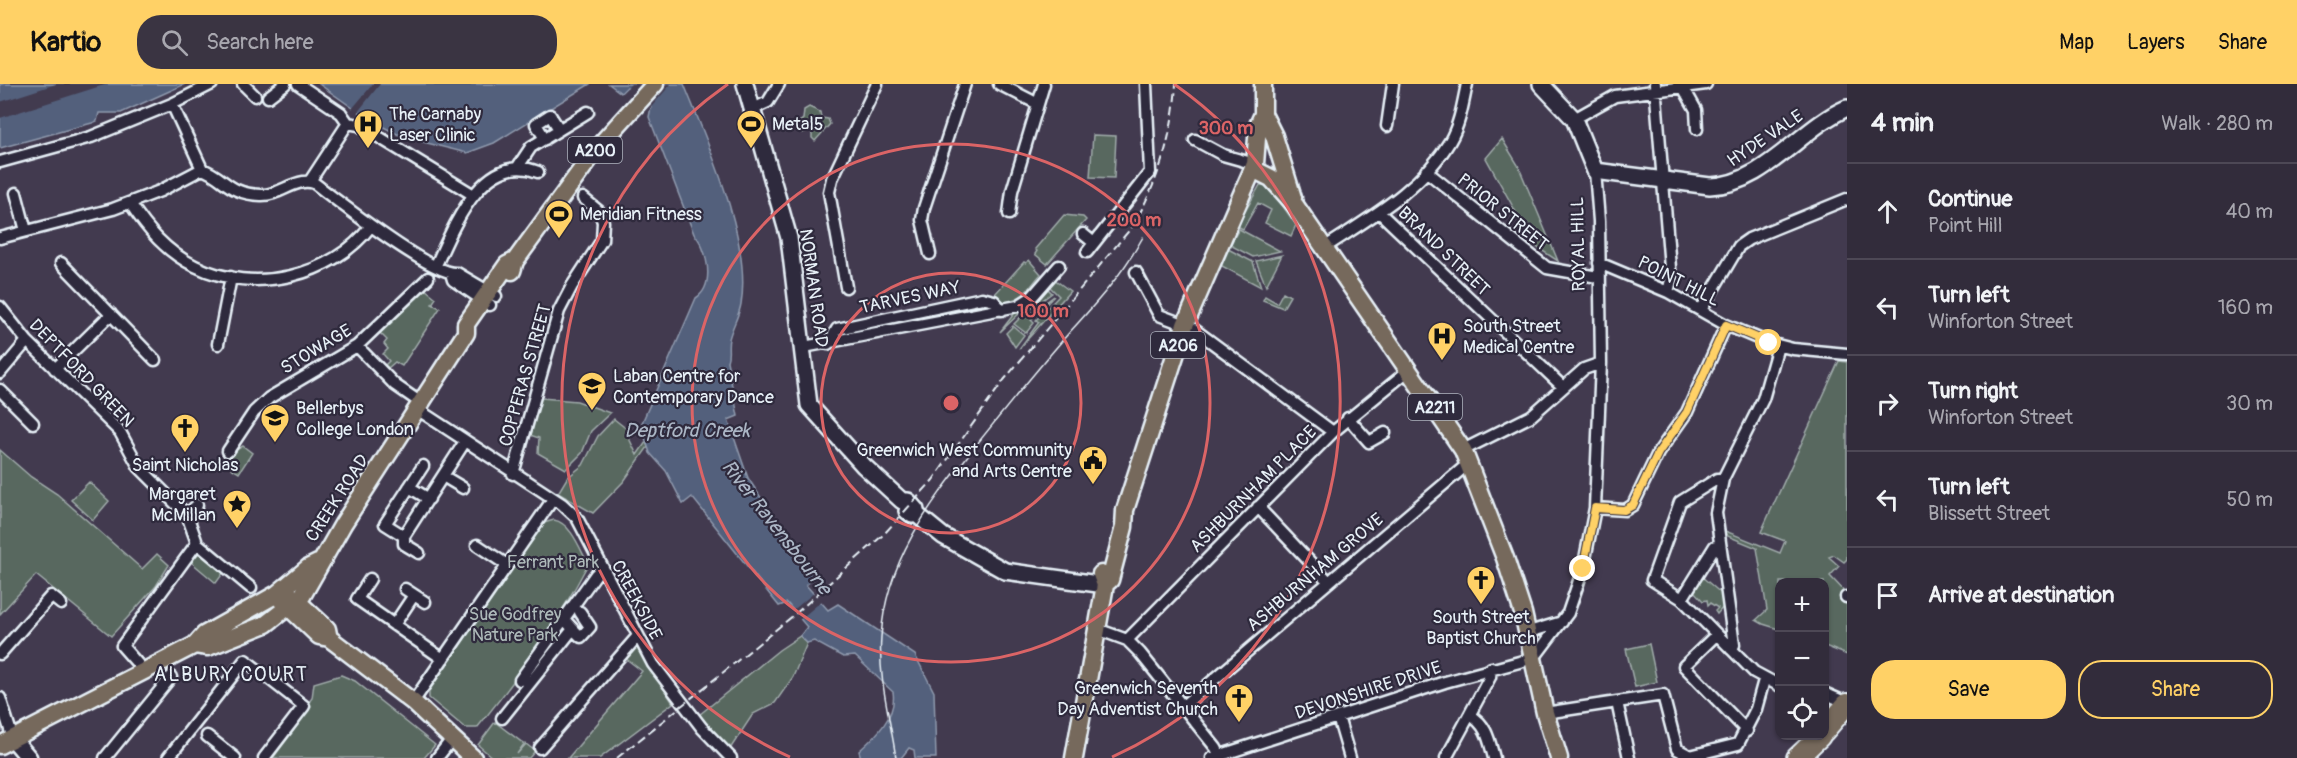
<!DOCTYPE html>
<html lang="en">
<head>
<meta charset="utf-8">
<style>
  :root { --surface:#322c3b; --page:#3a3442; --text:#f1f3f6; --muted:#a8a7af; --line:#4d4855; --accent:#ffd166 }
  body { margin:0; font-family:Pangolin,sans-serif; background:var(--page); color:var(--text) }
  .controls { position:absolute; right:18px; bottom:18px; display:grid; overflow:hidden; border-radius:12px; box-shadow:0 2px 4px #0004 }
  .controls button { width:54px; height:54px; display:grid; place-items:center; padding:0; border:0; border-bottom:2px solid var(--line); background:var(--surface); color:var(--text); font:30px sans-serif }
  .stop { position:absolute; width:18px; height:18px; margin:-14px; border:4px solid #ffd166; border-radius:50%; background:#fff }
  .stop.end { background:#ffd166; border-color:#fff; box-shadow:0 2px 6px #0008 }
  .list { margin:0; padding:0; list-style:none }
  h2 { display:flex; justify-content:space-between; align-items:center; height:78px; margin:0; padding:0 24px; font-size:26px }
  h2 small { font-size:20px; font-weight:400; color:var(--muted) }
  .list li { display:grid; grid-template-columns:39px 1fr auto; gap:18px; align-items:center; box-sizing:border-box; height:96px; padding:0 24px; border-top:2px solid var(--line) }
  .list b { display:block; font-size:22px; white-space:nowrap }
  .list p { margin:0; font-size:20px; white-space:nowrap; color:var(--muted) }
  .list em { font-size:20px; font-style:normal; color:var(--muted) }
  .actions { display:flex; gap:12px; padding:18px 24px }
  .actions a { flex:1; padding:14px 0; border:2px solid var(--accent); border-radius:24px; text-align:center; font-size:21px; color:var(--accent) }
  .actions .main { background:var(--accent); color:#111 }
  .icon { flex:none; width:33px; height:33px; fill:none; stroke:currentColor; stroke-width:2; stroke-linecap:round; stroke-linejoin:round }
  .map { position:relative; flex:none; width:1847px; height:674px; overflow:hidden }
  header { display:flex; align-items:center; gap:36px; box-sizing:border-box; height:84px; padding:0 30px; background:var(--accent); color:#111 }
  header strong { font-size:28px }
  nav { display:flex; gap:33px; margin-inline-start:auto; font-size:21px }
  .search { width:420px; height:54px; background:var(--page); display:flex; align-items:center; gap:15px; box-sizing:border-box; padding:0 21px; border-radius:24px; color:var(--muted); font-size:22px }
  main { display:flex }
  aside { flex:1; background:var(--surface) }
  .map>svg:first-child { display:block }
  .green { fill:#58675e; stroke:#a0acab; stroke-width:1.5 }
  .water { fill:#53607c; stroke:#8f9aae; stroke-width:1.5 }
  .pier { fill:#423a4f }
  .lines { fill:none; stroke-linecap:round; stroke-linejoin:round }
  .street-casing { stroke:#e8f1f8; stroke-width:15 }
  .secondary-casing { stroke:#e8f1f8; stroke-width:20 }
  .primary-casing { stroke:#e8f1f8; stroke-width:21 }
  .highway-casing { stroke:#e8f1f8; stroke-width:24 }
  .street { stroke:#2f2a3d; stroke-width:10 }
  .secondary { stroke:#2f2a3d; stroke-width:15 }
  .primary { stroke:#76695c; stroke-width:16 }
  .highway { stroke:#76695c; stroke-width:20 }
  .tram { stroke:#e8f1f8; stroke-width:1.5 }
  .rail { stroke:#e8f1f8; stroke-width:2; stroke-dasharray:9 4.5; stroke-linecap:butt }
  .route { stroke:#ffd166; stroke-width:8 }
  .ring { fill:none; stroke:#db6466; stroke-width:3 }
  .labels { text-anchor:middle; stroke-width:4.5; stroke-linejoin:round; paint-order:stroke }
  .shield { fill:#2f2a3d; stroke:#b0b5c0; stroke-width:1.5 }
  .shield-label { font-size:16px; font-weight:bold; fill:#e8f1f8 }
  .poi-label { font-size:18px; fill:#e8f1f8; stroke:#2f2a3d; text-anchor:start }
  .street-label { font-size:18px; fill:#e8f1f8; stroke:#2f2a3d }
  .park-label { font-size:18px; fill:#aebaba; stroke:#2f2a3d }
  .water-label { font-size:20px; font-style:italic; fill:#acb7c6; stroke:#2f2a3d }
  .neighbourhood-label { font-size:20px; letter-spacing:1.5px; fill:#e8f1f8; stroke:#2f2a3d }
  .centre { fill:#db6466; stroke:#2f2a3d; stroke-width:3 }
  .ring-label { font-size:18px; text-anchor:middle; font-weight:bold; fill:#db6466; stroke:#2f2a3d; stroke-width:4.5; stroke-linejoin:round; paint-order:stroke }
</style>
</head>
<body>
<header>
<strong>Kartio</strong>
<div class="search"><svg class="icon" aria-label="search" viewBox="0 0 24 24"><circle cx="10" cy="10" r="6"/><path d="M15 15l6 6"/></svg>Search here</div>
<nav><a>Map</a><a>Layers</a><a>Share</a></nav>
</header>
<main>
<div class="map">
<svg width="1847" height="674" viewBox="0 0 1847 674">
  <rect width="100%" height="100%" fill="#423a4f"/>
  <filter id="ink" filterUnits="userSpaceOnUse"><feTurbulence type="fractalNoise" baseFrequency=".0167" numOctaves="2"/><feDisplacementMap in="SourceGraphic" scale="12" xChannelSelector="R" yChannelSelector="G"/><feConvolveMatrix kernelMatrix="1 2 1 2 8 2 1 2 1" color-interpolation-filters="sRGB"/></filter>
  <g filter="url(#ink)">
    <!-- green -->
    <path class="green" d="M809,23l11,5 1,6 7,1 2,5 -15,17 -3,-3v-8l-10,3 -5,-5 1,-5 5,-4 1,-9z
      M1093,51l23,1 -2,42 -24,-1z
      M1502,55l16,26 40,96 -29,-19 -7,-19 -36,-65z
      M1260,101h6l5,4 25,36 -5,11 -26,-13 6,-13 -13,-7 -15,26 -6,-3z
      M1064,131l19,2 3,3 -39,44 -12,-10 2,-3 -2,-2z
      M1239,145l41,22 -27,6 -23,-12z
      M1228,165l25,13 8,25 -41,-22z
      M1282,171l-16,31 -10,-25z
      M1029,176l12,14c-11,12 -15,24 -36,28l-11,-7 30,-33 2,1z
      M1054,195l16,12 -51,58 20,-27 -3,-2 23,-24 -10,-10z
      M1046,203l6,6 -26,19 -3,-2 -23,22 17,-22z
      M425,205l11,9 -4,6 8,4 -38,58 -7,-4 -7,6 -3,-3 4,-4 -6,-7 5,-5 -4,-5 3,-4 -8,-8z
      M1283,208l7,4 -7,12 -20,-8 2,-4 12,7z
      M1054,212l-23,24 3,3 -8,10 -12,-9 10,-10 2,3z
      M1013,242l11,9 -9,12 -9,-14z
      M1839,277l8,1v197l-3,3 -10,-7 -5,2 10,9 -9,10 17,18 -6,1 6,10v50l-22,-9 -1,-64h-44l-1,47 -16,-5 -7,-4 11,-10 -10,-62 -34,-14v-4l57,23 5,-12 -24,-9z
      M541,314l36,3 33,12 -19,18 -9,22 -16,16 -28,-16 1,-15 -9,-3z
      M614,335l14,11 -2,2 11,23 9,-13 2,5 -24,34 -31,32 -35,-20 9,-15 16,-13 15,-29z
      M243,362l9,7 -13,20 -8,-5 3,-6 -4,-3 6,-9z
      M0,366l31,27 26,17 85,75 15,-15 12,11 -13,21 -45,50 -75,-61 -36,39z
      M89,398l20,19 -16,19 -22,-20z
      M554,436c17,3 26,29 34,44 -31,60 -69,112 -111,164h-12l-36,-30v-7l115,-168z
      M198,470h4l22,18 -8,11 -25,-21z
      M1701,492l22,19 1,11 -7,8 -2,-3 3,-3 -8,-5 -2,2 -1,-5 -4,1 -11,-12z
      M800,552l7,7 -14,34 -18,26 -22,11 -23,35 -31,-34 80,-65z
      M1649,560l8,38 -22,5 -9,-38z
      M638,561l27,38 -1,6 9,14 -73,55h-32l74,-87 -17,-13z
      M341,591l14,6 80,64 -11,13h-151l27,-36 -4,-3 16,-21 2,-15z
      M495,638l29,22 -7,10 9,-10 9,7 -6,7h-36l-15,-13z"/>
    <!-- water -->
    <path class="water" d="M0,0h185l-64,29h-22l-2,8 -5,2 -92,25z
      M319,0h271l-96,59 -27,10 -64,-16 -33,-17z
      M609,0h75c24,60 68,157 57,220 -2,12 -9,23 -12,35 -2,8 1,15 -2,22l11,55 -10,4 20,58 66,100 -8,7 22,25 10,-6 77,51 19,37 2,66h-21l-1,-8 -5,-2 -8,10h-40l-2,-7c17,-15 38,-35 34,-59l-38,-36 -12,1 -29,-16 -7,2 -7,-7 7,-9 -20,-24 -8,3 -87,-109 -9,7 -17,-33 -16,-18 -9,-28 55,-127c20,-13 11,-51 -2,-64l-45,-117 2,-10 -24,-20 -6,6z"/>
    <!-- pier -->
    <path class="pier" d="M56,0h51l-107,34v-16z
      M373,0h7l-23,29 -40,-28 35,24z
      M631,0h40l-25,29 1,-6 -19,-16 -6,5 -2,-1z
      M815,508l8,8 -25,21 -7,-9z"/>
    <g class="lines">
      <!-- street casing -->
      <g class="street-casing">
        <path id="street" d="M243,0l12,12
          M298,0l43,29 7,10
          M999,0l39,20
          M1655,0l16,196 -3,12
          M1683,3l13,23 1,19
          M268,13l17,-13
          M172,20l30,65
          M753,25l15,-7 11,-18
          M1574,35l41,-23 91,-12
          M348,39l11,2 113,69
          M1387,42l6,-42
          M545,55l-9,-15 14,-9 9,14
          M1195,56l28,15 32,9
          M0,78l91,-25 81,-33 40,-20
          M517,84l14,-21 57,-35
          M1426,87l121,97 51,9
          M310,97l38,-58
          M16,109l10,38
          M130,119c17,26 36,49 65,63 59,29 137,11 176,-40
          M1380,129l183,174
          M1009,130l3,-23 32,-107
          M1083,150l11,9
          M0,154l113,-29 47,-18 42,-22c23,8 25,25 59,26 19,1 35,-18 53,-12 24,18 117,92 143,90l39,23
          M1324,164c45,-30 97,-58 126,-107 10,-17 13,-38 17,-57
          M1087,168l63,-80 -4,-88
          M930,170l-8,-34 2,-12 41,-124
          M61,179l94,97
          M1599,179l69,29 58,33 43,18 24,6 54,5
          M436,181c17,-37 47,-115 102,-93
          M1136,188l23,43 32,12 142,105
          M451,189l2,7 37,25
          M846,203l-17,-95 3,-13 45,-95
          M0,223l27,34 93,91 19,35 48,48 10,28 54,45
          M1701,226l38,-64 10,-7 98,-40
          M218,260l13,-67
          M828,260l9,-15 145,-31 12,3 8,9
          M357,262l38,39 26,18
          M804,263l214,-41 14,-9 27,-31
          M55,285l56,-55
          M0,289l27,-32
          M0,306l33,33
          M417,325l145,95 15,14 76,146 49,64 29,30
          M1348,334l21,24 16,-9
          M1463,366l68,-34 53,-47 17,-6
          M228,367l26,-39 15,-14 88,-52 71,-68
          M423,382l-38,58 19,12 60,-93
          M513,390l46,-163 13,-25 30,-46 1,-18 -3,-10 -17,-14
          M443,392l20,12
          M1723,395h-6l-37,23 -28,78 30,19 72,73 26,14
          M409,403l20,12
          M1258,423l71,75
          M1595,424l30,2 8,-5 25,-52 29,-41 39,-87
          M187,431l10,-10
          M404,452v8l15,9
          M477,461l30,20
          M370,495l-13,20 86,60
          M405,505l20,13
          M1846,513h1
          M1682,515l33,-53 4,-1
          M394,541l20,-30
          M573,545l8,8 9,-10 -10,-15
          M1097,545l30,11 13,13 76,95 4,8
          M1529,548l33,-10
          M1716,551l-32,31 63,65
          M1127,556l206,-208 76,-62
          M1731,565l3,-4 -18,-132 7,-34 40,-80 15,-53
          M0,570l51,-58 10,8
          M143,586l-21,-24 75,-103
          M520,596l76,-106 6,-5
          M1824,609l23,10
          M0,614l13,41
          M413,618l140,-203
          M1617,618l12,56
          M1183,622l286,-243
          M1545,629l118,-18 14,54 13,7 48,-12 18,-35 8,-29
          M1470,631c17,10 19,25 24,43
          M1338,633l12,41
          M502,634l71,-89 -9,-10
          M207,652l28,22
          M540,664l97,-111
          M105,674l66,-81
          M168,674l77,-98 59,46 -40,52
          M437,674l15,-19
          M1212,674l233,-76 89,-24 34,-45 15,-44 12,-61 6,-145 -2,-142 -4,-50
          M1446,674l44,-81 1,-9"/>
      </g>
      <!-- secondary casing -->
      <g class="secondary-casing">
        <path id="secondary" d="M745,0l44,154 20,167 55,61 38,35h6l8,9v4
          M1541,0l33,35 21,52 115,15c54,-1 90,-58 137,-78
          M907,427l5,4 4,-1 27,22 62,35 100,14
          M13,655l16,19"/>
      </g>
      <!-- primary casing -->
      <g class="primary-casing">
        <path id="primary" d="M1263,30l11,22 19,62
          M1253,85l18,9 24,27 168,245 42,108 18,55 22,100 14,45
          M512,187l3,-10 83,-114 57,-63
          M1105,500l5,-4 14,-53 1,-17 60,-185 70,-161 3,-39 5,-11v-30
          M288,509l39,36 1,5
          M281,516l38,36 10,2 84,64 60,56
          M195,561l13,2 58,-23 36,-28 41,-72 123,-191v-9l41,-59 8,-4
          M0,661l195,-100 9,-10 73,-41 31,-26 10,-5
          M1074,674l31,-173 -4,-11"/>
      </g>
      <!-- highway casing -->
      <g class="highway-casing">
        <path id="highway" d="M1824,647l23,-27
          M1797,674l23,-22"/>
      </g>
      <!-- street -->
      <use href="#street" class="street"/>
      <!-- secondary -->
      <use href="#secondary" class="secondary"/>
      <!-- primary -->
      <use href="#primary" class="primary"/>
      <!-- highway -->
      <use href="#highway" class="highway"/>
      <!-- tram -->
      <path class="tram" d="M896,674c-6,-41 -18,-79 -15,-121 5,-76 47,-130 92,-188 31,-39 62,-77 95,-115 28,-31 55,-60 75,-97"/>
      <!-- rail -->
      <path class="rail" d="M617,674l177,-143 90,-81 49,-54 71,-100 128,-153c26,-44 41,-91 44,-143"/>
    </g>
  </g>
  <g class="lines" filter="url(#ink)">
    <!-- route -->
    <path class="route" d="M1583,485l12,-61 29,2 9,-5 25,-52 29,-41 39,-87 43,18"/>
  </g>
  <!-- distance rings -->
  <g class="ring">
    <circle cx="951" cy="319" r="130"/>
    <circle cx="951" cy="319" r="259"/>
    <path d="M790 673A389 389 0 0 1 728 0M1174 0A389 389 0 0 1 1112 673"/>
  </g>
  <!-- icons -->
  <defs>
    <g id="hospital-pin" transform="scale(1.5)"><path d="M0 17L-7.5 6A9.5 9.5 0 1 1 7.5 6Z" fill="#ffd166" stroke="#2f2a3d"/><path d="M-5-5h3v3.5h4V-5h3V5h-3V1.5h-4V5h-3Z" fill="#111"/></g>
    <g id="stadium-pin" transform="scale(1.5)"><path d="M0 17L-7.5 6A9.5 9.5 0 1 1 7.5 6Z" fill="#ffd166" stroke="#2f2a3d"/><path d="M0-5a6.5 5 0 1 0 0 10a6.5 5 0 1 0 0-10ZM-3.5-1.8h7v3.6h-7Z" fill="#111"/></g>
    <g id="university-pin" transform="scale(1.5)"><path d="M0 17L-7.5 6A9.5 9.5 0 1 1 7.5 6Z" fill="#ffd166" stroke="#2f2a3d"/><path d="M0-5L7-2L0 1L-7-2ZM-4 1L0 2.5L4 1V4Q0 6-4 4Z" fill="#111"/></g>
    <g id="church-pin" transform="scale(1.5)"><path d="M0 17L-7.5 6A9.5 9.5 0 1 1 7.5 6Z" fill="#ffd166" stroke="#2f2a3d"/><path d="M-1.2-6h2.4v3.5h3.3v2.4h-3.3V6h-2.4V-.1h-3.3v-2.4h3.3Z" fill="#111"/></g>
    <g id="civic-pin" transform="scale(1.5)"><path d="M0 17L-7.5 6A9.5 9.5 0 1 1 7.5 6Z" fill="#ffd166" stroke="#2f2a3d"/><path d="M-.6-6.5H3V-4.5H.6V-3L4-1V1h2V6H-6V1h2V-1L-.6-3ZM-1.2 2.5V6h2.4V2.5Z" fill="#111"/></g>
    <g id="sight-pin" transform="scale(1.5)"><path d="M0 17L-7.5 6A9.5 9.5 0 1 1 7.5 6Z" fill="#ffd166" stroke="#2f2a3d"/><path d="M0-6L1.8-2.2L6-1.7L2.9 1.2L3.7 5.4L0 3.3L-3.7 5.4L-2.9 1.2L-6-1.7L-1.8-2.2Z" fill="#111"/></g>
  </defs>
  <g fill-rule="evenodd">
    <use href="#hospital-pin" x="368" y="40"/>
    <use href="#stadium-pin" x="751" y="40"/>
    <use href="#stadium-pin" x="559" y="130"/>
    <use href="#hospital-pin" x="1442" y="252"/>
    <use href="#university-pin" x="592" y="302"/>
    <use href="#university-pin" x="275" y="334"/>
    <use href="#church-pin" x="185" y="344"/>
    <use href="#civic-pin" x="1093" y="376"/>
    <use href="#sight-pin" x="237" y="420"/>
    <use href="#church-pin" x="1481" y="496"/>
    <use href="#church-pin" x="1239" y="614"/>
  </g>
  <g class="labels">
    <!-- shield labels -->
    <g class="shield">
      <rect x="568" y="53" width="54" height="26" rx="4.5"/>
      <rect x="1151" y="248" width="54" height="26" rx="4.5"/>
      <rect x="1408" y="310" width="54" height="26" rx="4.5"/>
    </g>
    <g class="shield-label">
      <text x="595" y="72">A200</text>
      <text x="1178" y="267">A206</text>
      <text x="1435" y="329">A2211</text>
    </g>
    <!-- poi labels -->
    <g class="poi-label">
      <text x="389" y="36">The Carnaby<tspan x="389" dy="21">Laser Clinic</tspan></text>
      <text x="772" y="46">Metal5</text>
      <text x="580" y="136">Meridian Fitness</text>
      <text x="1463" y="248">South Street<tspan x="1463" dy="21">Medical Centre</tspan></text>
      <text x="613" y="298">Laban Centre for<tspan x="613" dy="21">Contemporary Dance</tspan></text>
      <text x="296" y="330">Bellerbys<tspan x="296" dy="21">College London</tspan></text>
      <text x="1072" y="372" text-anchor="end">Greenwich West Community<tspan x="1072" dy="21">and Arts Centre</tspan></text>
      <text x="185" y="387" text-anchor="middle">Saint Nicholas</text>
      <text x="216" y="416" text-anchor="end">Margaret<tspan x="216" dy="21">McMillan</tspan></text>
      <text x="1481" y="539" text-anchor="middle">South Street<tspan x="1481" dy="21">Baptist Church</tspan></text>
      <text x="1218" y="610" text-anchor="end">Greenwich Seventh<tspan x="1218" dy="21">Day Adventist Church</tspan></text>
    </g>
    <!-- street labels -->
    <g class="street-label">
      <text transform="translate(1765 54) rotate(-34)" y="6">HYDE VALE</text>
      <text transform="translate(1503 128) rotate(39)" y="6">PRIOR STREET</text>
      <text transform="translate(1578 160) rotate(-91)" y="6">ROYAL HILL</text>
      <text transform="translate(1444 167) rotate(44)" y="6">BRAND STREET</text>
      <text transform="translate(1679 197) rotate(27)" y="6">POINT HILL</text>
      <text transform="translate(814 204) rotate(82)" y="6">NORMAN ROAD</text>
      <text transform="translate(910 213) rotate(-12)" y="6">TARVES WAY</text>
      <text transform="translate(316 265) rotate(-31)" y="6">STOWAGE</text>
      <text transform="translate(82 289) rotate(46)" y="6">DEPTFORD GREEN</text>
      <text transform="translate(525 291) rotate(-74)" y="6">COPPERAS STREET</text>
      <text transform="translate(1253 405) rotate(-45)" y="6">ASHBURNHAM PLACE</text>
      <text transform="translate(337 414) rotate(-57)" y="6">CREEK ROAD</text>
      <text transform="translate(1315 488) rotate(-40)" y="6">ASHBURNHAM GROVE</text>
      <text transform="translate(637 516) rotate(62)" y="6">CREEKSIDE</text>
      <text transform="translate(1368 606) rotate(-18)" y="6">DEVONSHIRE DRIVE</text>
    </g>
    <!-- park labels -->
    <g class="park-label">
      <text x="553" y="484">Ferrant Park</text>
      <text x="515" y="536">Sue Godfrey<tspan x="515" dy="21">Nature Park</tspan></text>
    </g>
    <!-- water labels -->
    <g class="water-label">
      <text x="687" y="353">Deptford Creek</text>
      <text transform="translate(777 443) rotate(52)" y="7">River Ravensbourne</text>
    </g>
    <!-- neighbourhood labels -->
    <g class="neighbourhood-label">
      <text x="231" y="597">ALBURY COURT</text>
    </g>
  </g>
  <circle cx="951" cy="319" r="9" class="centre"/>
  <g class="ring-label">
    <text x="1226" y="50">300 m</text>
    <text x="1134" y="142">200 m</text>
    <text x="1043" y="233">100 m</text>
  </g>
</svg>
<div class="controls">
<button>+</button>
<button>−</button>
<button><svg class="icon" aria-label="locate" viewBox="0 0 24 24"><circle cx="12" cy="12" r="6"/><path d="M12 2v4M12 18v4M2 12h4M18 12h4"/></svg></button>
</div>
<div class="stop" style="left:1769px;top:259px"></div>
<div class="stop end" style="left:1583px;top:485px"></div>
</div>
<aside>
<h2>4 min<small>Walk · 280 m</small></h2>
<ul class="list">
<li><svg class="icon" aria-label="ahead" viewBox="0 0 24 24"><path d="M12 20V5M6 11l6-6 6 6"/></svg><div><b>Continue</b><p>Point Hill</p></div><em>40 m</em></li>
<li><svg class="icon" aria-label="left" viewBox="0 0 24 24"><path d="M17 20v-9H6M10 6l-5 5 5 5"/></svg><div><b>Turn left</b><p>Winforton Street</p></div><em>160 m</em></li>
<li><svg class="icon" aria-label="right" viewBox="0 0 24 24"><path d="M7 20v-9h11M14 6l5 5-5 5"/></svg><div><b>Turn right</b><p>Winforton Street</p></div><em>30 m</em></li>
<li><svg class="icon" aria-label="left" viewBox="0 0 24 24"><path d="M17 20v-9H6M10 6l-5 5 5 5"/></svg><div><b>Turn left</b><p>Blissett Street</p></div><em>50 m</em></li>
<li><svg class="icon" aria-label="arrive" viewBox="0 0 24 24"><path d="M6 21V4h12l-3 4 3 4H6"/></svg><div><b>Arrive at destination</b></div></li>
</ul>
<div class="actions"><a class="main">Save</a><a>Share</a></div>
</aside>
</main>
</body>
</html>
